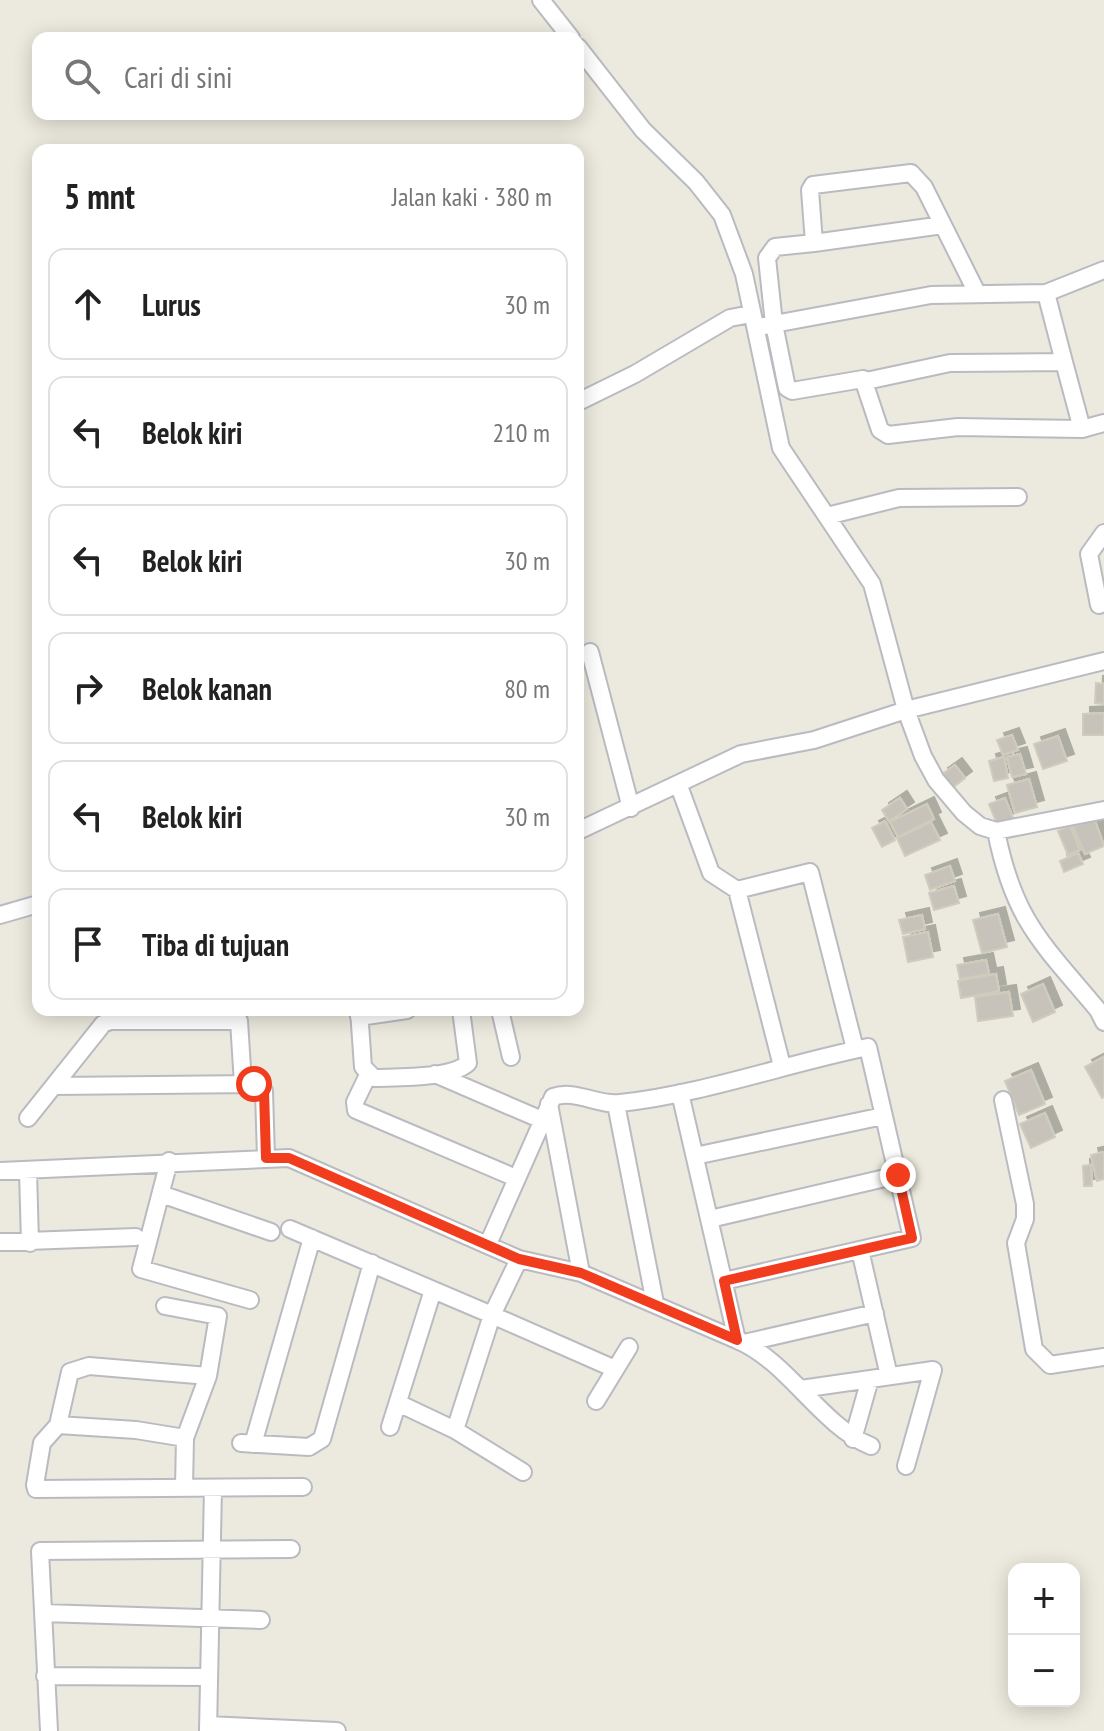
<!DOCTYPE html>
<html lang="id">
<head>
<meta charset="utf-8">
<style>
  :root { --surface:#fff; --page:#f6f6f6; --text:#222; --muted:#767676; --line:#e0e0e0 }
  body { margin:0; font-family:"PT Sans Narrow",sans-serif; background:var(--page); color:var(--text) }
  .controls { position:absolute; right:24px; bottom:24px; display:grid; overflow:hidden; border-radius:16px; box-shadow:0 4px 20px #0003 }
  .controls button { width:72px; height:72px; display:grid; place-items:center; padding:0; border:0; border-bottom:2px solid var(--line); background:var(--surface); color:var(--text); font:40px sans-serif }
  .stop { position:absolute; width:24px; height:24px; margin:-18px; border:6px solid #f23c1e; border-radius:50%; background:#fff }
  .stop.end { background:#f23c1e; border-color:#fff; box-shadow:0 2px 8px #0008 }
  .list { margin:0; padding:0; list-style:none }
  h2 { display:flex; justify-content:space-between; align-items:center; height:104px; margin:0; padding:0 32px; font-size:34px }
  h2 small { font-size:26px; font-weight:400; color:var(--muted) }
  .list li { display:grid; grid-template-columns:52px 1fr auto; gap:24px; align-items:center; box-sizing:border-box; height:112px; margin:0 16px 16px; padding:0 16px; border:2px solid var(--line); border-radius:16px }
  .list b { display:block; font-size:30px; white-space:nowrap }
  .list em { font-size:26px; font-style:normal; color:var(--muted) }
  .icon { flex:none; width:44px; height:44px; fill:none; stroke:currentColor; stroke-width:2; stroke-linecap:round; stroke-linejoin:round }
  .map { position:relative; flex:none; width:1104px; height:1731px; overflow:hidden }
  .search { position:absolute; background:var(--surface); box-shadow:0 4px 20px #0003; left:32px; top:32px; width:552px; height:88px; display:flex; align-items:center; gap:20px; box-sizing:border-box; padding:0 28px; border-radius:16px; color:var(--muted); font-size:30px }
  .panel { position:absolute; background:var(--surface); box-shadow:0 4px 20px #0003; left:32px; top:144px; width:552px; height:872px; border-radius:16px }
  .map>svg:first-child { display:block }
  .building { fill:#c7c3bb; stroke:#d0ccbc; stroke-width:2; filter:url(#shadow) }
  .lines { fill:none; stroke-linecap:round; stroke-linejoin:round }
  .street-casing { stroke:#b9bbc1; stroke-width:20 }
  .street { stroke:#fff; stroke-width:16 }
  .route { stroke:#f23c1e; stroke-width:10 }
</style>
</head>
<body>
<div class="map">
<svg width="1104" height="1731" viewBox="0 0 1104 1731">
  <defs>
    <filter id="shadow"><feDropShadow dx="7" dy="-7" stdDeviation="0" flood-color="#0004"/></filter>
  </defs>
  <rect width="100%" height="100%" fill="#eceade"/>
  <!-- building -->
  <path class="building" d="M1096,683l8,1v20l-9,-1z
    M1104,713v22h-21v-21z
    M1012,735l6,15 -15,5 -6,-15z
    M1058,736l9,25 -24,8 -9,-25z
    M1020,754l6,20 -14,3 -5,-20z
    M1004,757l4,21 -14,3 -5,-20z
    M955,765l10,13 -14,11 -10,-14z
    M1029,779l8,28 -22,6 -8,-28z
    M900,798l7,11 -18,12 -7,-11z
    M1005,798l8,20 -16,6 -8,-20z
    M927,804l7,15 -36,18 -8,-15z
    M1094,818l10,28 -19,8 -12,-27z
    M885,821l10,19 -13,7 -10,-19z
    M931,822l9,18 -35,16 -8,-18z
    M1070,826l10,24 -12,5 -10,-24z
    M1078,853l5,11 -19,8 -4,-11z
    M950,866l5,15 -25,9 -5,-15z
    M954,886l5,17 -25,7 -5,-17z
    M998,914l9,33 -25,6 -9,-33z
    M922,915l3,14 -22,5 -4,-14z
    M928,932l5,25 -25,5 -5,-25z
    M986,960l3,14 -29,5 -3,-14z
    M996,974l3,17 -38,7 -3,-17z
    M1043,984l12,28 -22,10 -12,-28z
    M1009,992l4,24 -35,5 -3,-24z
    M1104,1057v40l-2,1 -17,-31z
    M1031,1070l14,34 -26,11 -14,-34z
    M1045,1113l10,24 -24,11 -11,-24z
    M1104,1152v27l-7,2 -6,-26z
    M1091,1165l1,21h-8l-1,-20z"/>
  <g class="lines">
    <!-- street casing -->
    <g class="street-casing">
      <path id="street" d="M541,0l30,38
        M578,47l65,83 53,52 26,33 22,59 37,174 91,136 34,126 17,46 13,24 28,33 16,13 16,5 108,-21
        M814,243l129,-18
        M977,293l-53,-106 -13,-14 -98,12 -3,5 4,53 -39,4 -8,11 7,66 157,-29 115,-2 58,-23
        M1046,293l18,69
        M764,326l10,-2 13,64 5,3 71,-12 17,51 8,5 70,-8 124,2 22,-6
        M866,381l84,-18 114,-1 18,67
        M578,402l57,-28 95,-56 21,-4
        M827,516l72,-18 119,-1
        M1099,605l-10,-51 15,-21
        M590,652l41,156
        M679,786l32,87 26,17 45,176
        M578,831l163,-77 73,-14 92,-30 198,-49
        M996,831c18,90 46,112 102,179l6,12
        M737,890l73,-18 45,177
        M0,915l38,-11
        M359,1010l4,57 11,11c23,-1 77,1 94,-15l-7,-53
        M500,1010l11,47
        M359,1017l48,-7
        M435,1074l107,46
        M368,1075l-13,27 1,8 160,68
        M55,1086l199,-2 10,7 2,67
        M1003,1100l22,104v15l-9,24 18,106 16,16 54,-8
        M549,1104l32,169
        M616,1104l39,199
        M28,1118l75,-94 7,-3h129l4,63
        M695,1156l188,-40
        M169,1161l-28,108 109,31
        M0,1171l289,-13 230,101 62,14 156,67 -57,-247
        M28,1171l2,72
        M161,1194l110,38
        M710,1219l188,-44
        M290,1229l202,86 -37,115 -57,-27
        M0,1242l136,-5
        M488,1244l65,-147c22,-8 45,9 67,6 83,-9 165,-39 248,-56l44,191 -188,43
        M860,1250l29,126
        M519,1259l-27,56 123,54
        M165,1306l53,10 -10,60
        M737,1340c51,21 83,85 134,106
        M744,1343l131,-30
        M801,1389l132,-19 -27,96
        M596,1401l33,-54
        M58,1425l12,-53 19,-6 119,10 -23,62 -1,50
        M390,1427l43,-137
        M455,1430l68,42
        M185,1438l-49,-8 -78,-5 -16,18 -7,42 1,4 267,-2
        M853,1439l17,-60
        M241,1443l68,4 13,-8 50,-176
        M253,1444l59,-206
        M43,1613l218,7
        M45,1676l163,1
        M208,1725l129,6
        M49,1731l-9,-180 251,-2
        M208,1731l5,-243"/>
    </g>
    <!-- street -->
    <use href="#street" class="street"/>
  </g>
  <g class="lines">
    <!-- route -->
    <path class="route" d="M254,1084l10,7 2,67h23l230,101 62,14 156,67 -13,-59 188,-43 -14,-63"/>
  </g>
</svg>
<div class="controls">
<button>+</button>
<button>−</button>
</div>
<div class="stop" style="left:254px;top:1084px"></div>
<div class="stop end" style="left:898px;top:1175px"></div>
<div class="search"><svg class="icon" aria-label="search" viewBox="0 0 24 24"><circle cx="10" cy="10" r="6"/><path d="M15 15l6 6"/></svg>Cari di sini</div>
<section class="panel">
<h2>5 mnt<small>Jalan kaki · 380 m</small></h2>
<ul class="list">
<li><svg class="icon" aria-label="ahead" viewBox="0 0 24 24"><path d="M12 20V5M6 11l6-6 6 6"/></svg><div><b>Lurus</b></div><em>30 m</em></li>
<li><svg class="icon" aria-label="left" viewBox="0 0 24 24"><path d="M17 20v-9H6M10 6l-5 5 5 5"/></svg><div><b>Belok kiri</b></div><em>210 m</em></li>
<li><svg class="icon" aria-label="left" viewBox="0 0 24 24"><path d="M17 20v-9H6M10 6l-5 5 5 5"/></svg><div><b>Belok kiri</b></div><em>30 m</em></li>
<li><svg class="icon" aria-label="right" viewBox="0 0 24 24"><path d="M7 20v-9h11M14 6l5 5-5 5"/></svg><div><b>Belok kanan</b></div><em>80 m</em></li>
<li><svg class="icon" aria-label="left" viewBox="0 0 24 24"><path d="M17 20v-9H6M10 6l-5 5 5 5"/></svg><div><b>Belok kiri</b></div><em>30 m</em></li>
<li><svg class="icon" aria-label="arrive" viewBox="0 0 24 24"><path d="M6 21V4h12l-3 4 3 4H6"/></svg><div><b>Tiba di tujuan</b></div></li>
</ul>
</section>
</div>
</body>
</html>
